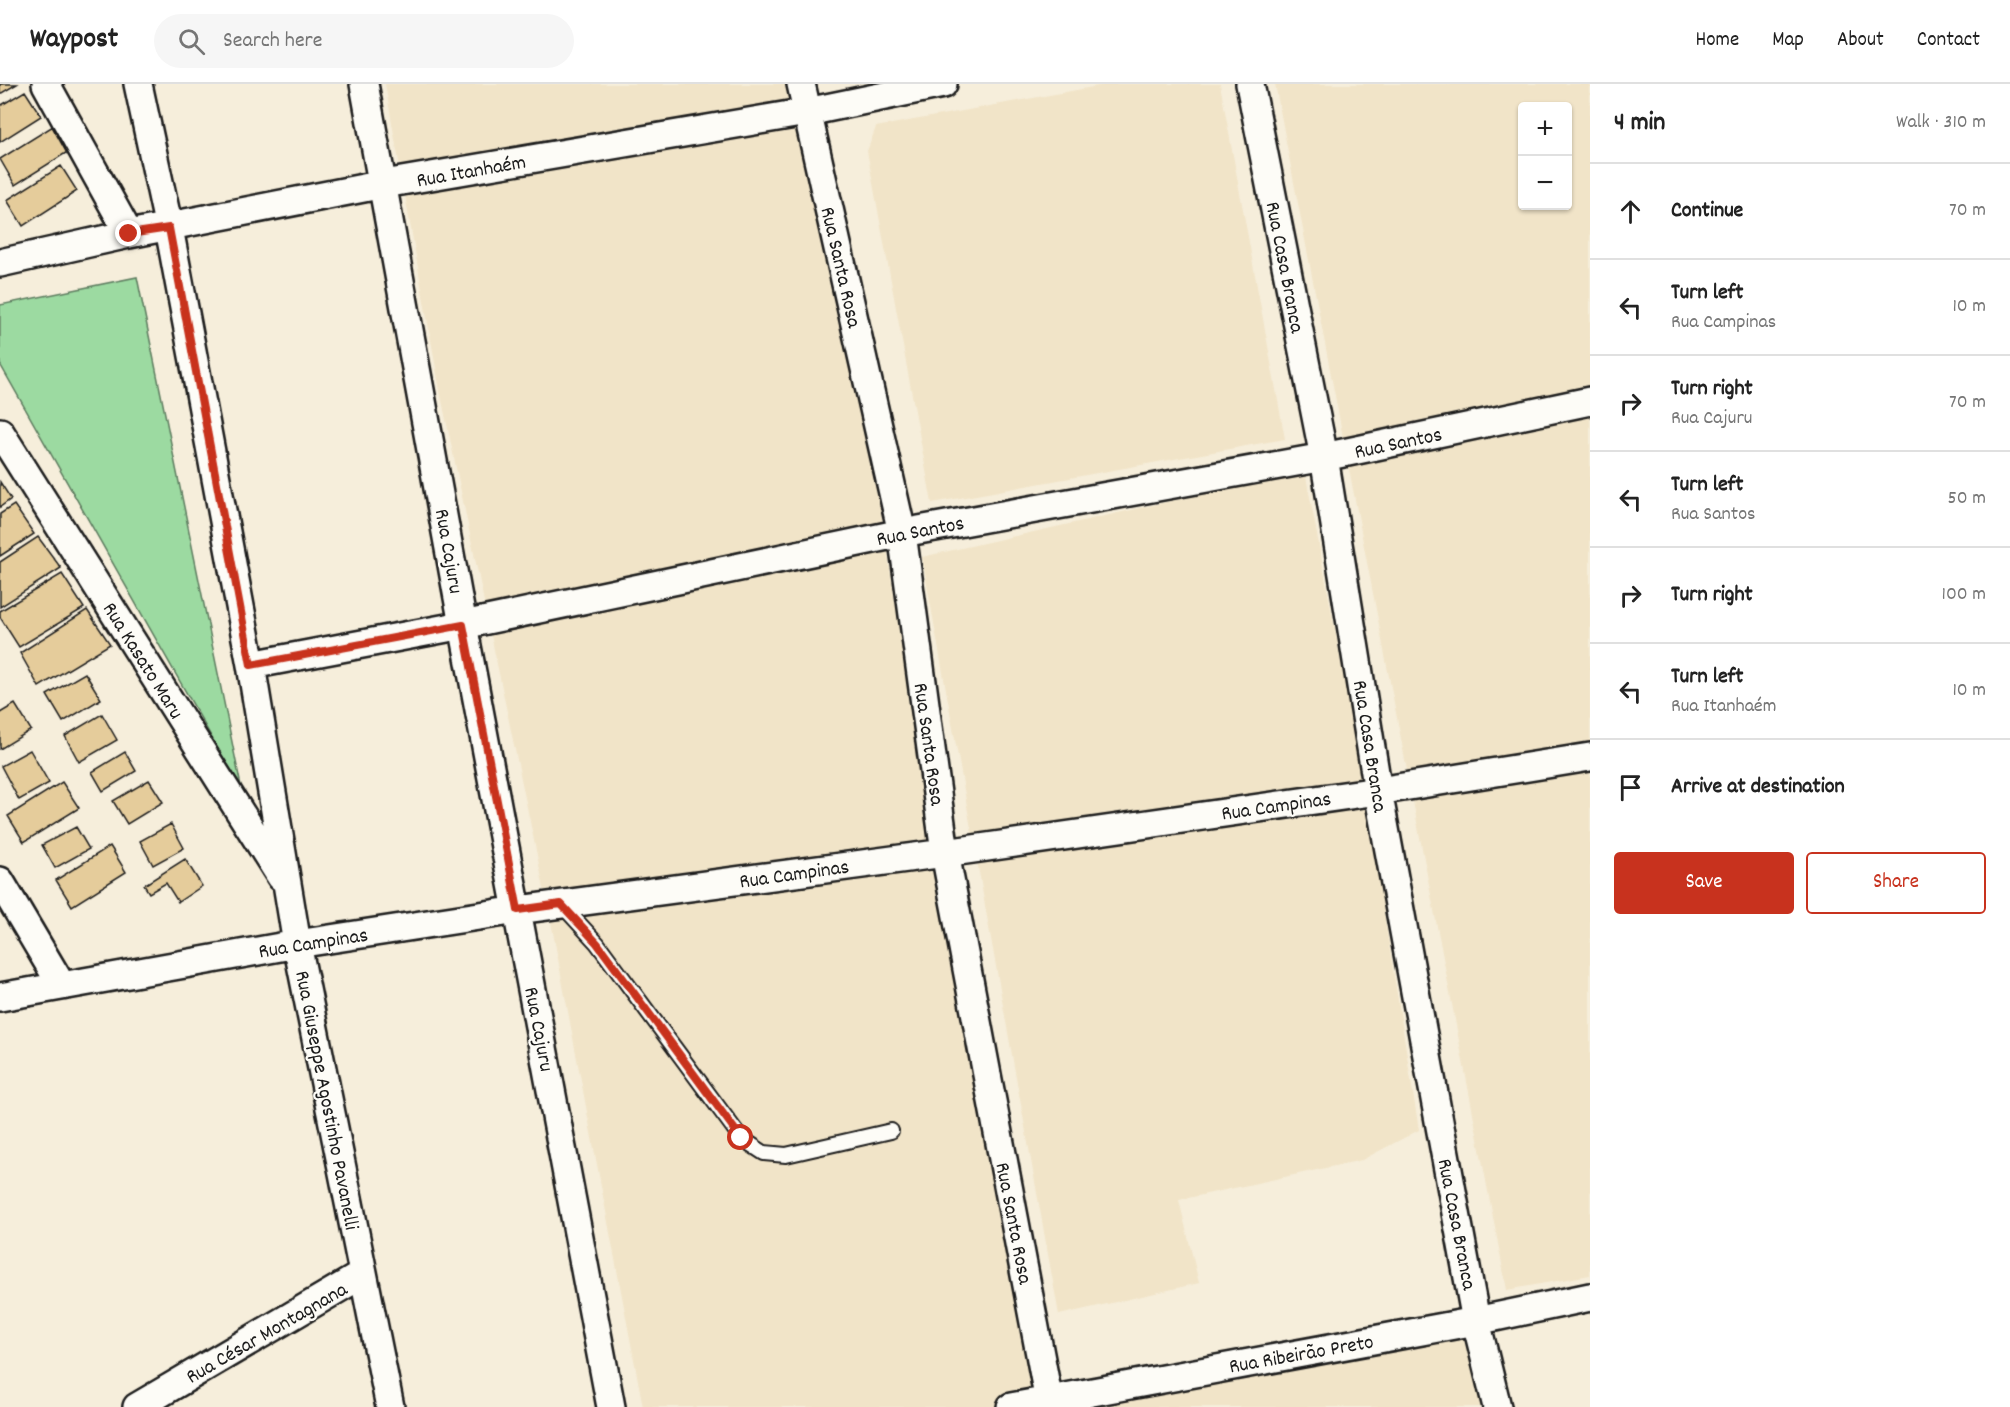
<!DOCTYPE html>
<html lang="en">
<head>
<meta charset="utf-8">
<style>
  :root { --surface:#fff; --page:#f6f6f6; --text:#222; --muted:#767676; --line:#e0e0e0; --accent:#c8321e }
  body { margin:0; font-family:Dekko,sans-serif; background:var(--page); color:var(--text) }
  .controls { position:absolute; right:18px; top:18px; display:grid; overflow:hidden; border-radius:6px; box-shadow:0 2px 4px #0004 }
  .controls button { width:54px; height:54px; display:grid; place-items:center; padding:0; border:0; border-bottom:2px solid var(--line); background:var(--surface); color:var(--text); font:30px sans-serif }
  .stop { position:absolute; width:18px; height:18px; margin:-14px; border:4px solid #c8321e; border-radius:50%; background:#fff }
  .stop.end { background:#c8321e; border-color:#fff; box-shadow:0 2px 6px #0008 }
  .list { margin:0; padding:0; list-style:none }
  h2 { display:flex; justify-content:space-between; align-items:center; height:78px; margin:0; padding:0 24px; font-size:26px }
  h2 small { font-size:20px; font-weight:400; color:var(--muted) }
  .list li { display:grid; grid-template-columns:39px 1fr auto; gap:18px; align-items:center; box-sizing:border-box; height:96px; padding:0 24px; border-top:2px solid var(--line) }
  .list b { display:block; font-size:22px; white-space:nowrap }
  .list p { margin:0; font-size:20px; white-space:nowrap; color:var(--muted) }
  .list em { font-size:20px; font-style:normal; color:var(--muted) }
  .actions { display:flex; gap:12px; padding:18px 24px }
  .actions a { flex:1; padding:14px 0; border:2px solid var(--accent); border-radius:6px; text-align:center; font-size:21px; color:var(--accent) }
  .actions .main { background:var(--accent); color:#fff }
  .icon { flex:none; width:33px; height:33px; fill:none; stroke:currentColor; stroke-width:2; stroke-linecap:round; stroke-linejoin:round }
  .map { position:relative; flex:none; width:1590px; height:1323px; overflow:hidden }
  header { display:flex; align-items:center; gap:36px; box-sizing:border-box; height:84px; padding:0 30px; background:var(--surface); border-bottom:2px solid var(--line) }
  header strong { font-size:28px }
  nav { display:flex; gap:33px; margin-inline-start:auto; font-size:21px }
  .search { width:420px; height:54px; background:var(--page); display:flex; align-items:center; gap:15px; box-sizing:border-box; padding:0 21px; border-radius:33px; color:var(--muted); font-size:22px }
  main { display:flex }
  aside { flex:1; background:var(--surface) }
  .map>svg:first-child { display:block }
  .built { fill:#f1e4c8; fill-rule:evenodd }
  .green { fill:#9cdaa1; stroke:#5c7b5e; stroke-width:1.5 }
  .building { fill:#e5cc9b; stroke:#1c1c1c; stroke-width:1.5 }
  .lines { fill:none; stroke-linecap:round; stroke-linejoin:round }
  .service-casing { stroke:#1c1c1c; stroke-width:18 }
  .minor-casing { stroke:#1c1c1c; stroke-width:32 }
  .service { stroke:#fdfcf7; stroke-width:14 }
  .minor { stroke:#fdfcf7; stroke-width:27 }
  .route { stroke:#c8321e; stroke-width:8 }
  .labels { text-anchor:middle; stroke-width:4.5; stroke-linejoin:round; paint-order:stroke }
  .street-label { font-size:21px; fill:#1c1c1c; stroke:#fdfcf7 }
</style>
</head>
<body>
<header>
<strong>Waypost</strong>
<div class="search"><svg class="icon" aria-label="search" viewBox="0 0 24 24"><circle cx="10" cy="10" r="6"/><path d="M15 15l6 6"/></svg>Search here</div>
<nav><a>Home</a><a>Map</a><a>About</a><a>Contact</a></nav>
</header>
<main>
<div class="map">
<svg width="1590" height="1323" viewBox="0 0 1590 1323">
  <rect width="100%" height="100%" fill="#f6eedb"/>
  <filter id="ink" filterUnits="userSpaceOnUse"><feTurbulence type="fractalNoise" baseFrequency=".0167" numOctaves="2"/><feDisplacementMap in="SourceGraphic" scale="12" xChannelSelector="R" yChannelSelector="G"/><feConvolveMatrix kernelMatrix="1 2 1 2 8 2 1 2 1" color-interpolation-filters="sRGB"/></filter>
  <g filter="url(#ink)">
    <!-- built -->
    <path class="built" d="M385,0h406l90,428 49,313 111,582h-398l-92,-485 -110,-526z
      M1109,0h111l65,355 -353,64 -65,-352 9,-24z
      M1275,0h315v1191l-83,15zM1522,22h46v100h-46z
      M1305,387l52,275 62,384 -57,30 -183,40 20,83 -140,32 -137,-758z
      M1468,1248l18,75h-420z"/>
    <!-- green -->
    <path class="green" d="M137,193l105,514 -242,-427v-59z"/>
    <!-- building -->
    <path class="building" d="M0,0h17l-17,10z
      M25,7l16,25 -41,26v-36z
      M53,42l16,25 -54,34 -15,-26z
      M61,82l16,25 -54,35 -16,-26z
      M0,398l11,17 -11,8z
      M14,421l20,29 -34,22v-42z
      M38,453l23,31 -61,39v-45z
      M62,490l22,34 -65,39 -19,-30v-6z
      M87,526l23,34 -71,43 -19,-34z
      M85,589l16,26 -38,23 -16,-27z
      M15,620l16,26 -31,19v-36z
      M102,630l15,26 -38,22 -14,-26z
      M30,666l19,33 -30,17 -18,-34z
      M125,668l11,19 -33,20 -11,-19z
      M149,696l14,22 -36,22 -14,-23z
      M62,698l17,26 -55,34 -16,-26z
      M171,740l13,24 -31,17 -13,-24z
      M76,743l13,22 -34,19 -13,-23z
      M110,762l16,26 -54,34 -16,-26z
      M185,775l17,27 -24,16 -12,-19 -17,10 -5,-8z"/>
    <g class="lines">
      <!-- service casing -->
      <g class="service-casing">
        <path id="service" d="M561,820l36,39 144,195 23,15 22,2 105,-24"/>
      </g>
      <!-- minor casing -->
      <g class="minor-casing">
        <path id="minor" d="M46,0l83,150
          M138,0l31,144 82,437 46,279 93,463
          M364,0l99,541 148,782
          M801,0l101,449 43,320 105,554
          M1250,0l74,373 54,334 98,530 21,86
          M0,179l129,-29 255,-50 423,-72 136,-28
          M0,348l281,445
          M251,581l212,-40 439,-92 422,-76 266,-56
          M0,797l62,105
          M0,913l297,-53 221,-34 427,-57 433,-62 212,-34
          M137,1323l226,-133
          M1011,1323l465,-86 114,-24"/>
      </g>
      <!-- service -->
      <use href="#service" class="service"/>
      <!-- minor -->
      <use href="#minor" class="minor"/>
    </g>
  </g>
  <g class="lines" filter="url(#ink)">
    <!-- route -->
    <path class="route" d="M129,150l40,-6 82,437 212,-40 55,285 43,-6 36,39 144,195"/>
  </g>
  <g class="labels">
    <!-- street labels -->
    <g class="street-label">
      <text transform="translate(471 86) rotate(-10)" y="7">Rua Itanhaém</text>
      <text transform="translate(842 183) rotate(77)" y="7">Rua Santa Rosa</text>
      <text transform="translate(1286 183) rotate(79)" y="7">Rua Casa Branca</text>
      <text transform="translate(1398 358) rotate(-12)" y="7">Rua Santos</text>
      <text transform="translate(920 446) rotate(-11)" y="7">Rua Santos</text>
      <text transform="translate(450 467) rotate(80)" y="7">Rua Cajuru</text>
      <text transform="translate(144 576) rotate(58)" y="7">Rua Kasato Maru</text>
      <text transform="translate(930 660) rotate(82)" y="7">Rua Santa Rosa</text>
      <text transform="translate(1371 662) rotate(81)" y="7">Rua Casa Branca</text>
      <text transform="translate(1276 721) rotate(-8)" y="7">Rua Campinas</text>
      <text transform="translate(794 789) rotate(-8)" y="7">Rua Campinas</text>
      <text transform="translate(313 858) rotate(-9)" y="7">Rua Campinas</text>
      <text transform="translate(540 945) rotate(79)" y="7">Rua Cajuru</text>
      <text transform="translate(328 1016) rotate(79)" y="7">Rua Giuseppe Agostinho Pavanelli</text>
      <text transform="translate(1015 1139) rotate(79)" y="7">Rua Santa Rosa</text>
      <text transform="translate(1458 1140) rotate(79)" y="7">Rua Casa Branca</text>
      <text transform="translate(266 1248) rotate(-30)" y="7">Rua César Montagnana</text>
      <text transform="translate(1301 1269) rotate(-10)" y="7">Rua Ribeirão Preto</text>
    </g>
  </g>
</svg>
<div class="controls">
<button>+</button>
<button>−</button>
</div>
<div class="stop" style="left:741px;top:1054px"></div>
<div class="stop end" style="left:129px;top:150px"></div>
</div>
<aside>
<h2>4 min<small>Walk · 310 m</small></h2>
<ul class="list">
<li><svg class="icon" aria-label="ahead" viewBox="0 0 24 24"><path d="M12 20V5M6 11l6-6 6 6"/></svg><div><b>Continue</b></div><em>70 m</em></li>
<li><svg class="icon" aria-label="left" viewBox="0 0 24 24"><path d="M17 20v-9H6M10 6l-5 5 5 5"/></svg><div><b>Turn left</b><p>Rua Campinas</p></div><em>10 m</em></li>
<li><svg class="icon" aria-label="right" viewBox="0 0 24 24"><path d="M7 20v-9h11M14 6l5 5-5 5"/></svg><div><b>Turn right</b><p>Rua Cajuru</p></div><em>70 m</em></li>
<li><svg class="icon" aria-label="left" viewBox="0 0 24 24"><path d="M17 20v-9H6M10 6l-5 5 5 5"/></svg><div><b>Turn left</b><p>Rua Santos</p></div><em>50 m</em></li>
<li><svg class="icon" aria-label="right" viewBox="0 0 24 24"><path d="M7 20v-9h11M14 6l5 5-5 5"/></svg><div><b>Turn right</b></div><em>100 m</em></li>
<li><svg class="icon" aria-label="left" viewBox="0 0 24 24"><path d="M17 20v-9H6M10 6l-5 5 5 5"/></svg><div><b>Turn left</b><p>Rua Itanhaém</p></div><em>10 m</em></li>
<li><svg class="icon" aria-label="arrive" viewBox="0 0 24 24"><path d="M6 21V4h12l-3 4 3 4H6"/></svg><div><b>Arrive at destination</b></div></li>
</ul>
<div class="actions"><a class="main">Save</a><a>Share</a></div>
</aside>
</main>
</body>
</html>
